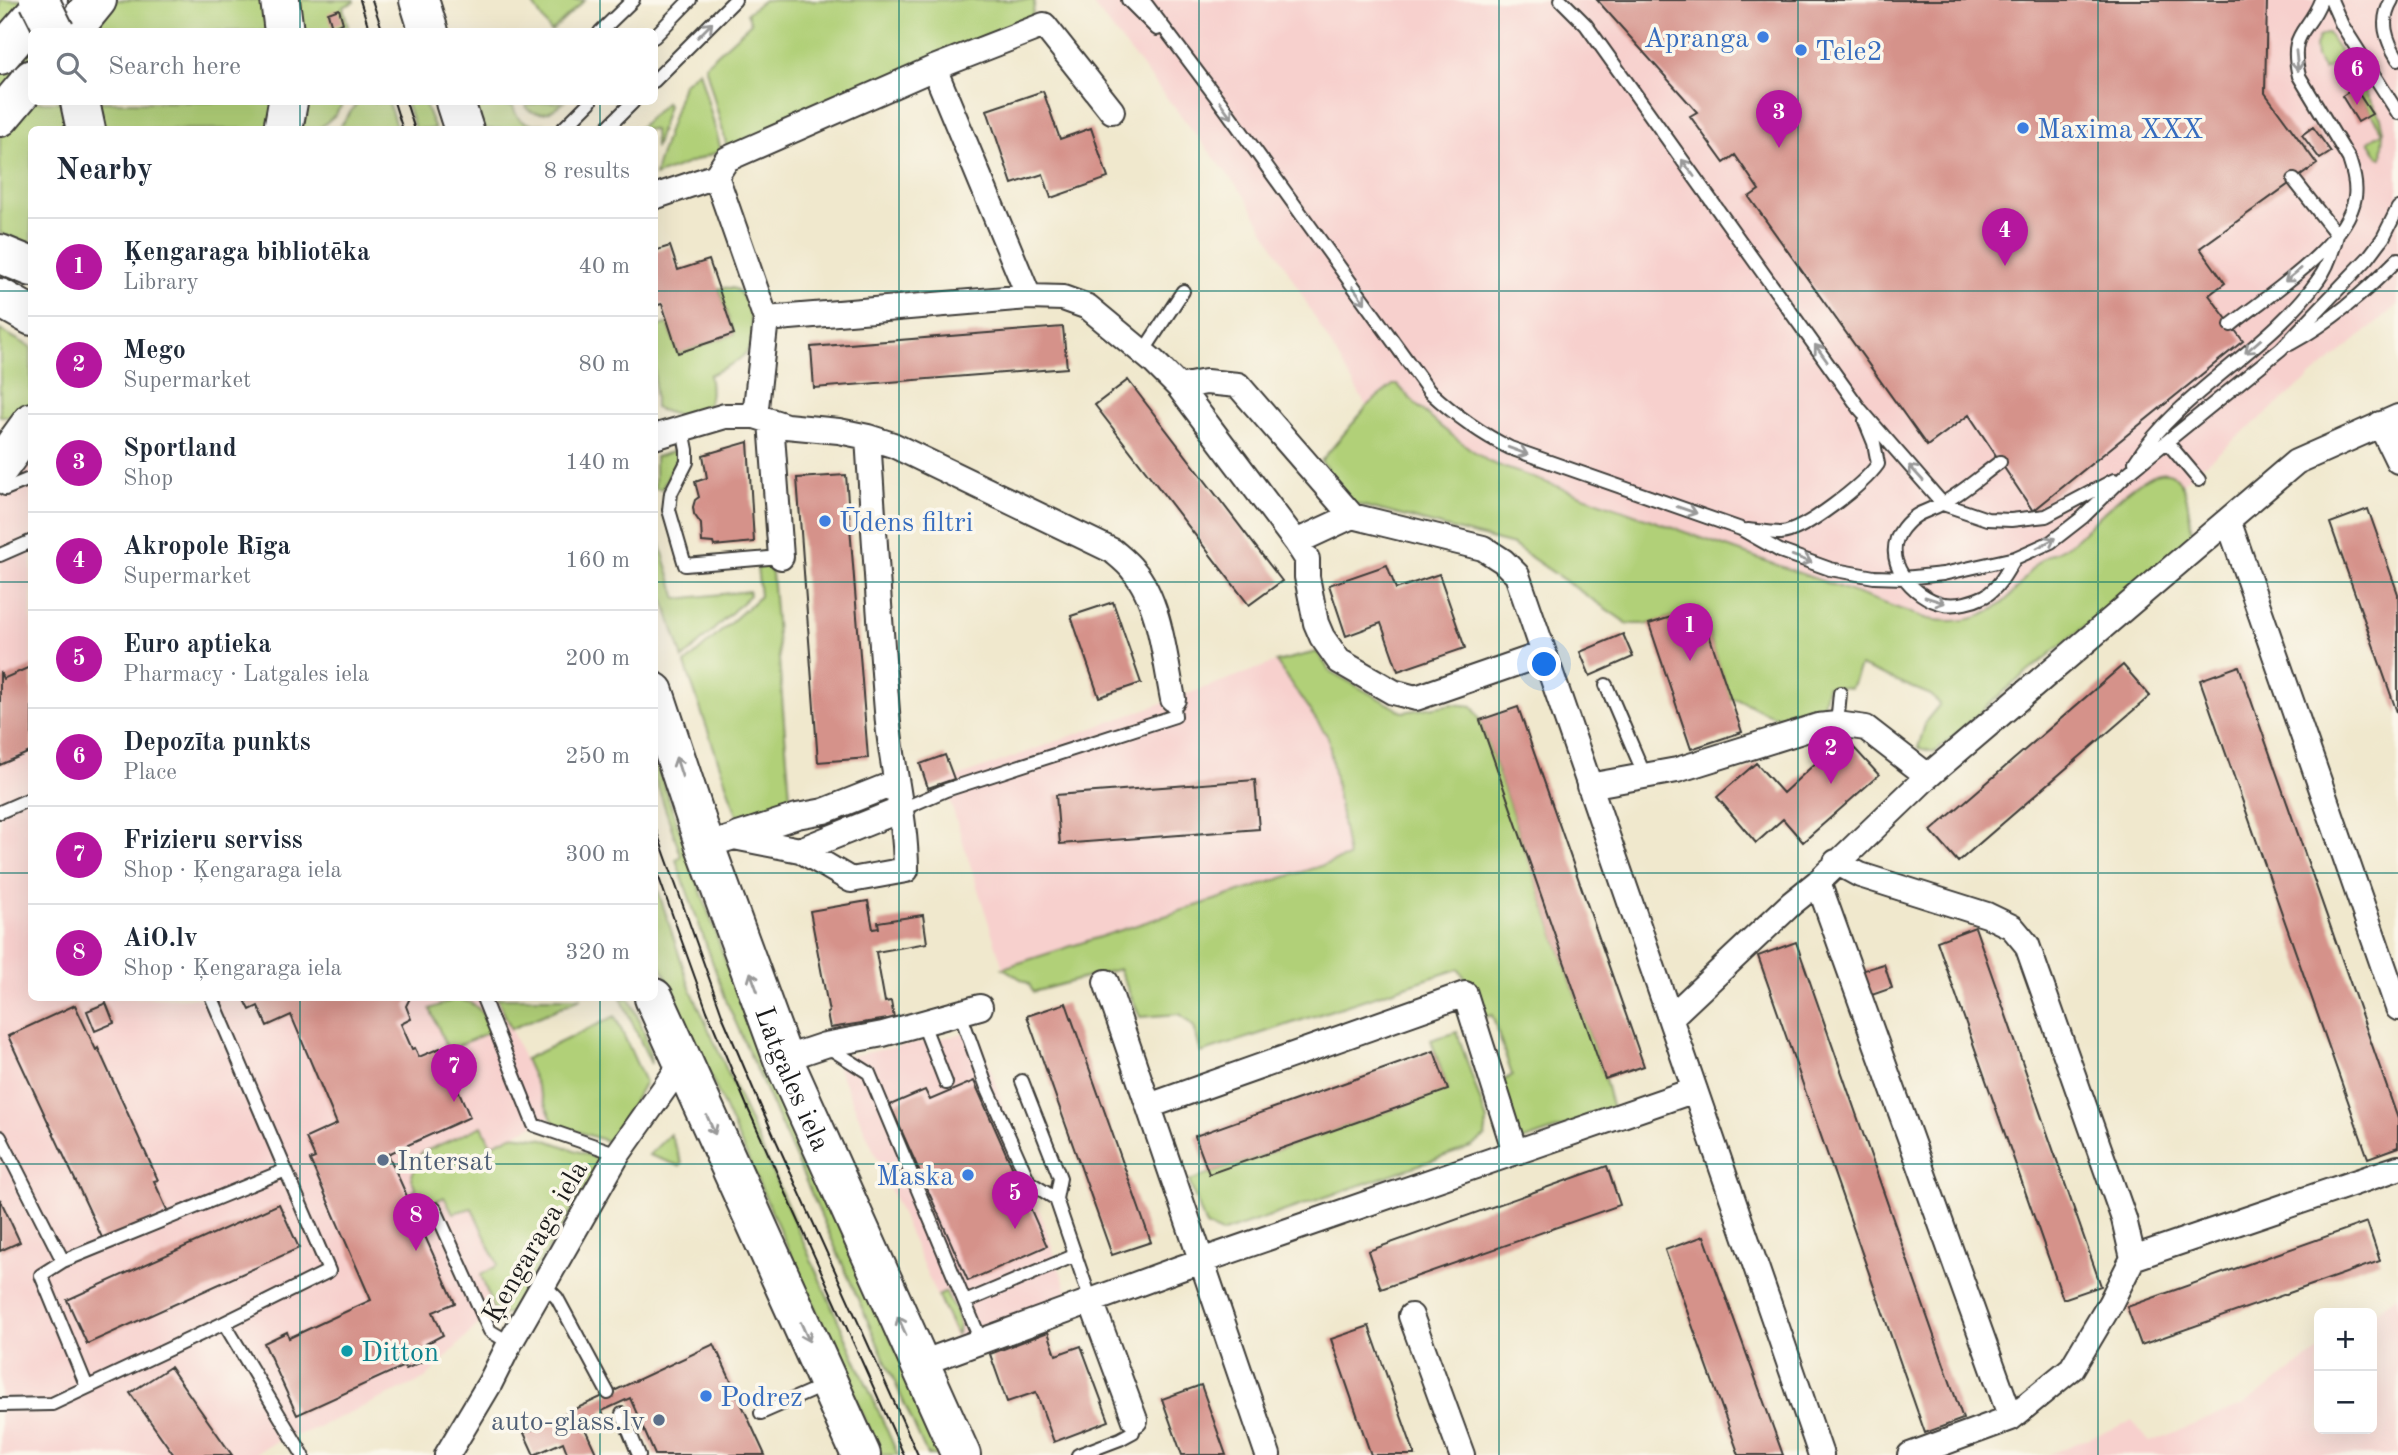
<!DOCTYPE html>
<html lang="en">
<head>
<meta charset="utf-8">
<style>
  :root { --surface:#fff; --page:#f2f2f3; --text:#1f2937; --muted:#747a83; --line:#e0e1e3; --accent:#b5179e }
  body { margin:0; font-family:"Old Standard TT",serif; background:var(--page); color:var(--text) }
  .controls { position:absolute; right:21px; bottom:21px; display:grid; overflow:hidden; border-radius:10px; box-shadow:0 7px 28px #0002 }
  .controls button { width:63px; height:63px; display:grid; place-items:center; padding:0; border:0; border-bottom:2px solid var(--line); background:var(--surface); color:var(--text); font:35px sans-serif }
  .you { position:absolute; left:1545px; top:665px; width:24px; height:24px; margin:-18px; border:5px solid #fff; border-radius:50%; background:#1a73e8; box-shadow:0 0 0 10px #1a73e833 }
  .badge { display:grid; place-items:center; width:46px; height:46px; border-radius:50%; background:var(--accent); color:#fff; font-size:23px; font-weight:700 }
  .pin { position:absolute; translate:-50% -58px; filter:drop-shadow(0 2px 4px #0008) }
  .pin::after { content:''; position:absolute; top:37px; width:24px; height:21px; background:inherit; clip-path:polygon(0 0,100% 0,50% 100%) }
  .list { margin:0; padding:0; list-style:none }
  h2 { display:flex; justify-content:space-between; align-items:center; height:91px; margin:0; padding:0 28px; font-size:30px }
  h2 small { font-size:23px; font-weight:400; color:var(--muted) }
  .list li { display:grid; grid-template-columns:46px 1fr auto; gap:21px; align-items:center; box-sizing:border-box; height:98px; padding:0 28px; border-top:2px solid var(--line) }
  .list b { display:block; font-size:26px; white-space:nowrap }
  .list p { margin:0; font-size:23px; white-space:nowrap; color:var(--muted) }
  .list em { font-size:23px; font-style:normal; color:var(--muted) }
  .icon { flex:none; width:38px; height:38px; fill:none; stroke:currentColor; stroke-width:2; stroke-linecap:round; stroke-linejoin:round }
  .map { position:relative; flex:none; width:2398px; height:1455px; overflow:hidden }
  .search { position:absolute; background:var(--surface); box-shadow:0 7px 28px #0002; left:28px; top:28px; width:630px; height:77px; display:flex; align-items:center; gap:18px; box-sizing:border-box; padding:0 24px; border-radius:10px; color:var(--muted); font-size:26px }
  .panel { position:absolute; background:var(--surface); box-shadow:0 7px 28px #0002; left:28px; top:126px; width:630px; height:875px; border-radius:10px }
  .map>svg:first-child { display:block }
  .built { fill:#f7d0cd }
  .green { fill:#b1d078; stroke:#66764a; stroke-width:2 }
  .building { fill:#d5928a }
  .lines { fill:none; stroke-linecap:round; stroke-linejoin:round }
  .service-casing { stroke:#3c3b37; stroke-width:16 }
  .minor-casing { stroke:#3c3b37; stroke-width:28 }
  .trunk-casing { stroke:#3c3b37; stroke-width:42 }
  .service { stroke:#fff; stroke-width:12 }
  .minor { stroke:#fff; stroke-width:24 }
  .trunk { stroke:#fff; stroke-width:38 }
  .tram { stroke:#1c1c1c; stroke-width:2 }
  .trunk-bridge-casing { stroke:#3c3b37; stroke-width:42; stroke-linecap:butt }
  .trunk-bridge { stroke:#fff; stroke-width:38 }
  .oneway { stroke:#999 }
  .grid { fill:none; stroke:#0f766e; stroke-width:2; stroke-opacity:0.55 }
  .shop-dot { fill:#3f7fe0; stroke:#fbf7ec; stroke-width:2.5 }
  .service-dot { fill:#5c6f8a; stroke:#fbf7ec; stroke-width:2.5 }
  .culture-dot { fill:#0f9aa8; stroke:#fbf7ec; stroke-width:2.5 }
  .labels { text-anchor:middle; stroke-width:7; stroke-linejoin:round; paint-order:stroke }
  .shop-label { font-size:28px; fill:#366cbe; stroke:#fbf7ec; text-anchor:start }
  .street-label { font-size:28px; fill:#1c1c1c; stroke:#fbf7ec }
  .service-label { font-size:28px; fill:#4e5e75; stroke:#fbf7ec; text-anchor:start }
  .culture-label { font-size:28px; fill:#0d838f; stroke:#fbf7ec; text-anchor:start }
</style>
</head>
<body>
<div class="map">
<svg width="2398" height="1455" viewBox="0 0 2398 1455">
  <rect width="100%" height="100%" fill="#fbf7ec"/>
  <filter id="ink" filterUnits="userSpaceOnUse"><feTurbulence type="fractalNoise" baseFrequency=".0143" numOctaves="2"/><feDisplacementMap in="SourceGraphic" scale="14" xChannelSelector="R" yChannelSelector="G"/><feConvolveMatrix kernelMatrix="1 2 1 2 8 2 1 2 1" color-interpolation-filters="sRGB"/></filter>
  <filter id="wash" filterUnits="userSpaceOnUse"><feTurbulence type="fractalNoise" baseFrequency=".00686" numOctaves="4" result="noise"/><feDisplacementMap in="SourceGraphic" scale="28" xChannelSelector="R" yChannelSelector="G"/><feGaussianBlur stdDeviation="1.57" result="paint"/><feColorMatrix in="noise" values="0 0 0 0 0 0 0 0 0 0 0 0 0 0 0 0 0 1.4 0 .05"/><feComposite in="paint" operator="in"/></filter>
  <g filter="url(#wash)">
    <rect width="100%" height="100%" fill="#f0e8cd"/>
    <!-- built -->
    <path class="built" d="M1089,0h1309v305l-442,364 -580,-246 -132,-228z
      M31,457l1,541h465l53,119 -59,29 -8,-20 -39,71 28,10 26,58 -17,10 12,34 -68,70 -116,52 -36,12 -20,12h-253v-989h7z
      M1276,662l52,75 20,120 -345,111 -59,-186z
      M977,1031l93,268 -114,42 -122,-282z
      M2398,1295v160h-351l85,-34 18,21 91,-36 78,-55v78h53v-115z"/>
    <!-- green -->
    <path class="green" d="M0,0h354v2l-11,5 6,24 -317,1v70h312l-9,13 -16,14 -287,1 -1,116 -31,-13z
      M530,0h55l-34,32z
      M764,0h271l-3,18 -305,129 -22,-82 46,-42 -4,-10z
      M2328,33l23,38 -4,3 -8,-13 -15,9 -8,-13 -1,-11 4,-9z
      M699,70l21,76v5l-65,25 2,-10 26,-82z
      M2361,85l20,33 3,13 -2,27 -3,-1 -10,-16 14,-9 -28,-44z
      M358,102h30l9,27h-59z
      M406,102h18l11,27h-20z
      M471,102l42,4c4,16 13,19 29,18l-6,5h-56z
      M547,102h17c-11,9 -23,16 -37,7l-1,-4z
      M666,102l2,3 -13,44 -1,-19 -16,-1z
      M719,288c5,0 11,-1 16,1 14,7 21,44 15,57 -6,15 -27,22 -41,29 9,46 -20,47 -54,33l-1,-79 14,-6 10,30 56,-19z
      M0,330l31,17v69h-31z
      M1393,385h5c26,31 58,54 91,77l439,157c38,6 65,-1 90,-32 8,-9 14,-21 24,-28 9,-6 20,-9 28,-15 19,-16 73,-77 98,-71 21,5 21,43 24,61l-16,19 -168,135 -73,64 -17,-4 8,-27 14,-17 -9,-9 -71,-29 -9,22 -24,-2 -6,27c-16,2 -34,7 -50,2 -16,-6 -21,-13 -41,-17l-30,-90 -51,16h-21l-115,-79 -160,-42 -32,-42 49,-58z
      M675,451l2,7 -15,31 -7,-1v-31z
      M655,527l22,72 72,-8 1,4 -67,64 -28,-86z
      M757,566h9l6,7 19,235 -52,13 -54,-157 75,-68z
      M1317,652l13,19 73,41 50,-8 19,2 8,14 125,359 8,31 -94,32 -21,-58 14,-9 -20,-60 -10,3 -14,-36 -10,-13 -257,84 -7,-26 -14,-13 -40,3 -21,-48 -86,23 -4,-8 -26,-16 345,-111 -20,-120 -52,-75z
      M654,757l84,240 205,458h-16l-200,-452 -51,-143 5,-4 -26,-78z
      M654,878l35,107 209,470h-17l-226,-502z
      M497,998h85l-71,31z
      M621,998h8c10,21 20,42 22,66z
      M455,999c22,2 28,13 37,32l-44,19 -18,-41z
      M615,1016l30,66 -35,60 -56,-18 -29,-65z
      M1457,1032l30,89 -2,16 -14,10 -250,86 -15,-7 -17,-45 259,-91 -17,-50z
      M482,1126l9,19 21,-10 32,4 58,21 -92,153 -10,2 -7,-6 -12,-34 17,-10 -26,-57 -19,5 -9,-16 -24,12 -8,-17 4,-3 -5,-11 10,-25z
      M670,1134l12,29 -2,3 -31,-11z
      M946,1292c5,13 19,31 10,43l-18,-39z"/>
    <g id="blocks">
      <!-- building -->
      <path class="building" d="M1597,0h670l-2,93 52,71 -117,84 25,35 -16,12 34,46 -210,170 -64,-96 -42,31 -178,-249 10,-7 -24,-35 -11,8 -34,-47 7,-4z
        M339,9l4,14 -11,4 -4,-14z
        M2355,88l17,26 -14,8 -16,-26z
        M1043,91l17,48 31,-11 17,50 -57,20 -8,-24 -31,10 -25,-74z
        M2313,127l18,25 -11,7 -18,-24z
        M670,246l8,24 31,-10 25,74 -56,19 -16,-49 -8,2v-55z
        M1063,327l4,41 -253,20 -3,-41z
        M1128,380l154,201 -33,24 -154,-200z
        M748,442l6,100 -40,4 -1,-3 -11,-1 -1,-18 -7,-10 -1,-7 2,-7 4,-3 -4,-15 12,-4 -4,-23z
        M846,475l22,283 -50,4 -21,-284z
        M2368,509l30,85v121l-68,-192z
        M1387,565l9,24 43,-15 26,74 -67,23 -17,-48 -35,13 -17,-51z
        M1113,602l28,81 -42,14 -28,-81z
        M1700,608l42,124 -51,17 -42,-125z
        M1623,634l10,23 -43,19 -10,-24z
        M2123,665l27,31 -192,166 -27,-31z
        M32,666v85l-32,14v-94l3,8z
        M2239,666l159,453v28l-30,11 -168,-478z
        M1518,707l126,359 -39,13 -125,-359z
        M1844,737l35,38 -76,67 -20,-23 -27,24 -39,-46 39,-34 27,30z
        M945,755l9,24 -26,9 -8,-24z
        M1255,780l4,49 -199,15 -4,-49z
        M868,901l5,28 6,-1 -1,-6 45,-7 4,28 -51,9 9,50 6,-1 3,17 -64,10 -3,-15 2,-1 -19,-101z
        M1975,927l126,359 -38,13 -126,-358z
        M1796,942l167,477 -38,14 -167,-477z
        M1884,964l8,24 -23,8 -8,-25z
        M244,998h166l-4,8 5,13 -10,5 11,25 3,-1 4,9 21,-9 30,69 -82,37 67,149 -22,9 10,23 -19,10 6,13 -24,11 -2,-3 -107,49 -33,-72 23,-11 2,6 82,-38 -61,-140 5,-2 -9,-20 31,-14 -46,-109 -24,11 -9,-20 -8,4z
        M106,1003l8,20 -19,8 -8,-20z
        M1066,1003l85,239 -39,13 -85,-239z
        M75,1005l21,45 2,-2 60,132 -4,1 14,31 -64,30 -96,-206z
        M1434,1051l14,39 -239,84 -14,-38z
        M974,1081l73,165 -79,35 -78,-176 35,-15 5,10z
        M1607,1166l13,39 -239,84 -13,-38z
        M0,1199l20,43 -20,9z
        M279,1204l20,44 -212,96 -20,-44z
        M2367,1222l13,39 -239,84 -14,-38z
        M1704,1236l79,219h-44l-74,-205z
        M1369,1326l46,129h-44l-40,-116z
        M1048,1332l8,23 25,-9 28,75 -55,21 -18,-50 -29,10 -17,-48z
        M714,1344l51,111h-110l-25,-57 -28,13 4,10 -20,10 11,24h-29l-5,-13 -29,13 -10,-22z
        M170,1367l62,88h-58l-44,-62z
        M1201,1385l25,70h-44l-20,-56z"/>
    </g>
  </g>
  <g filter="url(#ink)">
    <use href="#blocks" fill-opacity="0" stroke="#3c3b37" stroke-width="2"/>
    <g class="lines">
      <!-- service casing -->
      <g class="service-casing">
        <path id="service" d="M1128,0l29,29
          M1143,0l83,110 203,281c25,23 50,42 81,57l231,81 39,22 50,18 44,8 30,1 39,-4 72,-16 36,-16 32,-25 45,-44 153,-124 87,-91 15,-20 15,-30
          M1561,0l25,25 274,384 83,95 44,15 24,1 35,-4 68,-36
          M2331,0l11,25 56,88
          M2392,0c-13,21 -6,40 6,59
          M600,32l33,-32
          M654,37l36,-37
          M654,81l81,-81
          M562,130l28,-28
          M605,130l28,-28
          M2231,325c37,-30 116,-79 124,-128 2,-13 -2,-26 -6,-38l-50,-83c-11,-45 9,-42 22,-76
          M2290,344c41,-22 75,-52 108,-85
          M1143,352l40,-61
          M683,430l4,20v12l-16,31 -2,17 16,55 96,-8
          M2167,442l32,38
          M2000,462c-18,13 -37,30 -57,41 -17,10 -25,7 -40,25 -24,30 9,70 41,76 13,2 29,-2 41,-8 14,-8 22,-25 30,-38
          M2135,462c47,-73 133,-111 183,-182 10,-13 15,-29 19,-45l-43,-55
          M0,485l5,4 27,-11
          M1748,530c10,1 22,3 33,3 24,-2 83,-49 97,-69l-4,-21 -9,-22
          M0,555l32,-14
          M1606,685l39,91
          M1837,724l3,-31
          M900,810l46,-20 229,-74 -2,-17
          M0,812l32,-14
          M212,998l117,273 -105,52
          M483,998l51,127 84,29
          M960,1013l26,72 43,97 27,17 35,102
          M923,1024l23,59
          M828,1047l41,26 112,268
          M1022,1081l38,97 -4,21
          M0,1137l63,124 223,-91
          M435,1209l55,122 20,12
          M63,1261l-22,14 46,112
          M544,1285l13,13 51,95
          M965,1302l111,-47
          M0,1405l52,-1 172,-81 79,132
          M761,1413l64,-28
          M622,1414l17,41
          M1078,1455l42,-16 13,-7 2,-12"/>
      </g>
      <!-- minor casing -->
      <g class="minor-casing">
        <path id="minor" d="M934,68l95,229
          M716,176l50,143
          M654,197l62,-21 11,-17 207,-91 110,-43 68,86
          M1179,387l27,-5 32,3 114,131
          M755,416l31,10 53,5 29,6 25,8 220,106c7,6 15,12 20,19 27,31 32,90 40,129
          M771,421l10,136
          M2380,424l18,37
          M654,437l71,-21h30l11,-97 263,-22 34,1 25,9 65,54 26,26 117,155 56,-26 131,32 20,13 14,14 304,880
          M2228,520l170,488
          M1296,542l11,17v18l9,46 6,14 17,24 54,31 23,6 127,-44
          M1589,786l88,-16 141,-44 19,-2 29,4 62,48
          M738,835l59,-19 27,-5 71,-28
          M705,846l29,-9 66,13 100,-40
          M800,850l51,30 55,-10c0,-49 -13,-98 -18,-147 -8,-95 -14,-191 -20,-286
          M1836,862l24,13 127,40 25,12 15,18 97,274 9,39 -23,46 -38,64 -61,50 -101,37
          M1818,882l193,536
          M1106,982l162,473
          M1670,1018l122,-115 26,-21 110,-106 368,-314 102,-45
          M783,1059l42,-14 58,-11 97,-27
          M1149,1106l316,-112 50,158
          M2133,1258l265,-90
          M1091,1301l44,119
          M1411,1316l51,139
          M919,1364l259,-95 517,-179
          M447,1455l43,-72 20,-40 108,-189 65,-92"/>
      </g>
      <!-- trunk casing -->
      <g class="trunk-casing">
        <g id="trunk">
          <path d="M280,0l4,32"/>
          <path d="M419,0l10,32"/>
          <path d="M71,32l26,-32"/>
          <path d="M0,55l48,-55"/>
          <path d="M80,102l6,28"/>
          <path d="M455,102l9,28"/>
          <path d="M0,117l32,-38"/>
          <path d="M283,130l5,-28"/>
          <path d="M0,254l32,13"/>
          <path d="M0,298l32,18"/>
          <path d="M0,466l32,-44"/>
          <path id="s1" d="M654,692l51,154 78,213 178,396"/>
          <path d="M654,998l207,457"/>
        </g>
      </g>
      <!-- service -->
      <use href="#service" class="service"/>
      <!-- minor -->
      <use href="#minor" class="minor"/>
      <!-- trunk -->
      <use href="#trunk" class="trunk"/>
      <!-- tram -->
      <path class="tram" d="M360,0l10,32
        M372,0l11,32
        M394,102l9,28
        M406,102l9,28
        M654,824l70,196 37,87 157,348
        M654,864l53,147 42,100 155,344"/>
      <!-- trunk-bridge casing -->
      <g class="trunk-bridge-casing">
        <path id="trunk-bridge" d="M39,0l16,32"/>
      </g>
      <!-- trunk-bridge -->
      <use href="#trunk-bridge" class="trunk-bridge"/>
    </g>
    <!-- one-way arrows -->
    <defs><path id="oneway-shaft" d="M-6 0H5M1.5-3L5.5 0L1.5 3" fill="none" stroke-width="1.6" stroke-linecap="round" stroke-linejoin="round" transform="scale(1.75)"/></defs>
    <g class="oneway">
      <use href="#oneway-shaft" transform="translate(705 30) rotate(-45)"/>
      <use href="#oneway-shaft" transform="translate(2297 61) rotate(84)"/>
      <use href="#oneway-shaft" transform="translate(1226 110) rotate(54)"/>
      <use href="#oneway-shaft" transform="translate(1688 168) rotate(-126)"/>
      <use href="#oneway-shaft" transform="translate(2293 275) rotate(141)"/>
      <use href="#oneway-shaft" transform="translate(1359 295) rotate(54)"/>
      <use href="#oneway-shaft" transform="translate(2253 346) rotate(139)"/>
      <use href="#oneway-shaft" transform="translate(1821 353) rotate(-126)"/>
      <use href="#oneway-shaft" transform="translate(1518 451) rotate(20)"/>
      <use href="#oneway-shaft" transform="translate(1916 473) rotate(-132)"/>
      <use href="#oneway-shaft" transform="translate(1687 510) rotate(19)"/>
      <use href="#oneway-shaft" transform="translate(2046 543) rotate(-28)"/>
      <use href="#oneway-shaft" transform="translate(1802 559) rotate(20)"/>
      <use href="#oneway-shaft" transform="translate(1935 600) rotate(17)"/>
      <use href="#oneway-shaft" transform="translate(679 767) rotate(-108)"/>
      <use href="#oneway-shaft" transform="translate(754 982) rotate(-110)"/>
      <use href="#oneway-shaft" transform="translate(711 1125) rotate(66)"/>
      <use href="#oneway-shaft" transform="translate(902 1326) rotate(-114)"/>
      <use href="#oneway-shaft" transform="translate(805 1332) rotate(66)"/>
    </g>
  </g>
  <!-- grid -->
  <path class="grid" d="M300,0v32M600,0v32M899,0v1455M1199,0v1455M1499,0v1455M1798,0v1455M2098,0v1455M300,102v28M600,102v28M0,291h32M654,291h1744M0,582h32M654,582h1744M0,873h32M654,873h1744M300,998v457M600,998v457M0,1164h2398"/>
  <!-- markers -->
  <g class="shop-dot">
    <circle cx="1763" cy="37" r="7"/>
    <circle cx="1801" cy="50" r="7"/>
    <circle cx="2023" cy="128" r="7"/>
    <circle cx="825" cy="521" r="7"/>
    <circle cx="968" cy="1175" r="7"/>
    <circle cx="706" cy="1396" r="7"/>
  </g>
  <g class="service-dot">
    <circle cx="383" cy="1160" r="7"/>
    <circle cx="659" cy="1420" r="7"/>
  </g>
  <circle class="culture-dot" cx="347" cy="1351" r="7"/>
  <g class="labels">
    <!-- shop labels -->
    <g class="shop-label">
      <text x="1749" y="47" text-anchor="end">Apranga</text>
      <text x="1815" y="60">Tele2</text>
      <text x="2037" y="138">Maxima XXX</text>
      <text x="839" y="531">Ūdens filtri</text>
      <text x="954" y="1185" text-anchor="end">Maska</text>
      <text x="720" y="1406">Podrez</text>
    </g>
    <!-- street labels -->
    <g class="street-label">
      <text dy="10" stroke="none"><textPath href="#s1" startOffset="411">Latgales iela</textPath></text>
      <text transform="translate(534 1241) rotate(-60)" y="10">Ķengaraga iela</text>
    </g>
    <!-- service labels -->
    <g class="service-label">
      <text x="397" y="1170">Intersat</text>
      <text x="645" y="1430" text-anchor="end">auto-glass.lv</text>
    </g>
    <!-- culture labels -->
    <g class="culture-label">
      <text x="361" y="1361">Ditton</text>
    </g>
  </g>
</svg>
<div class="controls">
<button>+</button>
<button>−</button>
</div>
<div class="you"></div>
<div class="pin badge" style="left:1690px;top:661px">1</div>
<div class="pin badge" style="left:1831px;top:784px">2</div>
<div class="pin badge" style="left:1779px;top:148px">3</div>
<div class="pin badge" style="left:2005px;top:266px">4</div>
<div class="pin badge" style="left:1015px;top:1229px">5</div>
<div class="pin badge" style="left:2357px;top:105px">6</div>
<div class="pin badge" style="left:454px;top:1102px">7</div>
<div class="pin badge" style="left:416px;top:1251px">8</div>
<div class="search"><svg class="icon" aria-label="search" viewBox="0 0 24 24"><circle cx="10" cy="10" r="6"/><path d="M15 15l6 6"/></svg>Search here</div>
<section class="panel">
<h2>Nearby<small>8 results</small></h2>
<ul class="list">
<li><span class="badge">1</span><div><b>Ķengaraga bibliotēka</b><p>Library</p></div><em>40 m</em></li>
<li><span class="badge">2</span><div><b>Mego</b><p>Supermarket</p></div><em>80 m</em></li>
<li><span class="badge">3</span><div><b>Sportland</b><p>Shop</p></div><em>140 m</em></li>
<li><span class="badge">4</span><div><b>Akropole Rīga</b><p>Supermarket</p></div><em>160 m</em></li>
<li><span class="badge">5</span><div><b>Euro aptieka</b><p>Pharmacy · Latgales iela</p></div><em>200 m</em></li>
<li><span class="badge">6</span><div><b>Depozīta punkts</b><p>Place</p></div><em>250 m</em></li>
<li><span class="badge">7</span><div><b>Frizieru serviss</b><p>Shop · Ķengaraga iela</p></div><em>300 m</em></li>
<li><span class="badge">8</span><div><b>AiO.lv</b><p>Shop · Ķengaraga iela</p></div><em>320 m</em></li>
</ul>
</section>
</div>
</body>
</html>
